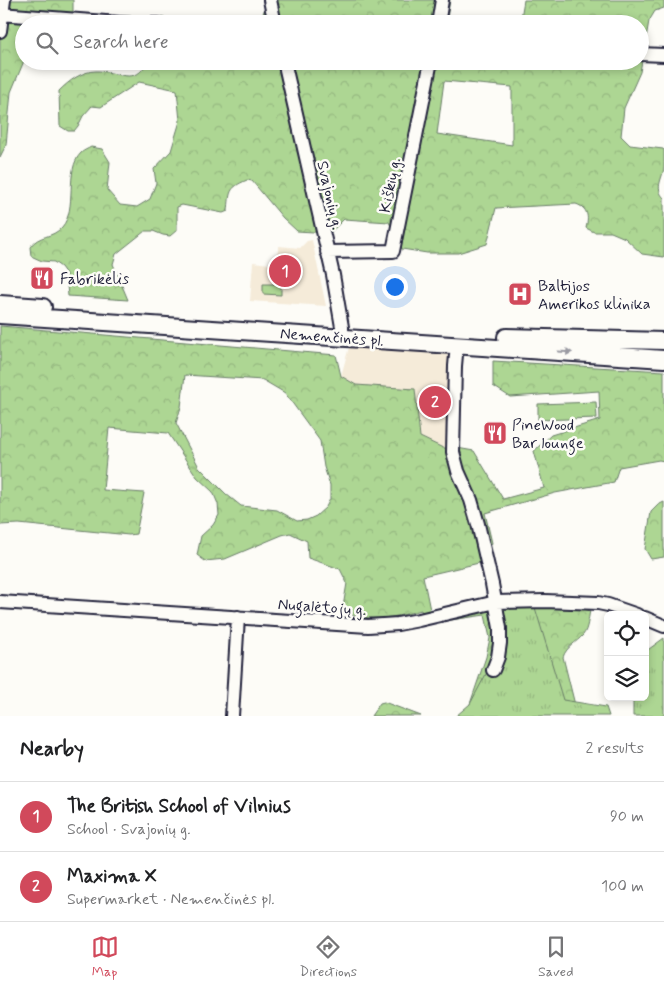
<!DOCTYPE html>
<html lang="en">
<head>
<meta charset="utf-8">
<style>
  :root { --surface:#fff; --page:#f6f6f6; --text:#202124; --muted:#757577; --line:#e0e0e0; --accent:#d1495b }
  body { margin:0; font-family:Mynerve,sans-serif; background:var(--page); color:var(--text) }
  .controls { position:absolute; right:15px; bottom:15px; display:grid; overflow:hidden; border-radius:8px; box-shadow:0 2px 8px #0003 }
  .controls button { width:45px; height:45px; display:grid; place-items:center; padding:0; border:0; border-bottom:1px solid var(--line); background:var(--surface); color:var(--text); font:25px sans-serif }
  .you { position:absolute; left:394px; top:286px; width:18px; height:18px; margin:-12px; border:4px solid #fff; border-radius:50%; background:#1a73e8; box-shadow:0 0 0 8px #1a73e833 }
  .badge { display:grid; place-items:center; width:32px; height:32px; border-radius:50%; background:var(--accent); color:#fff; font-size:16px; font-weight:700 }
  .pin { position:absolute; translate:-50% -50%; border:2px solid #fff; box-shadow:0 1px 5px #0006 }
  .list { margin:0; padding:0; list-style:none }
  h2 { display:flex; justify-content:space-between; align-items:center; height:65px; margin:0; padding:0 20px; font-size:21px }
  h2 small { font-size:16px; font-weight:400; color:var(--muted) }
  .list li { display:grid; grid-template-columns:32px 1fr auto; gap:15px; align-items:center; box-sizing:border-box; height:70px; padding:0 20px; border-top:1px solid var(--line) }
  .list b { display:block; font-size:19px; white-space:nowrap }
  .list p { margin:0; font-size:16px; white-space:nowrap; color:var(--muted) }
  .list em { font-size:16px; font-style:normal; color:var(--muted) }
  .icon { flex:none; width:28px; height:28px; fill:none; stroke:currentColor; stroke-width:2; stroke-linecap:round; stroke-linejoin:round }
  .map { position:relative; flex:none; width:664px; height:716px; overflow:hidden }
  .search { position:absolute; background:var(--surface); box-shadow:0 2px 8px #0003; left:15px; right:15px; top:15px; height:55px; display:flex; align-items:center; gap:12px; box-sizing:border-box; padding:0 18px; border-radius:28px; color:var(--muted); font-size:19px }
  .sheet { height:205px; background:var(--surface) }
  nav { display:flex; justify-content:space-around; align-items:center; box-sizing:border-box; height:70px; border-top:1px solid var(--line); background:var(--surface); font-size:14px; color:var(--muted) }
  nav a { display:grid; justify-items:center; gap:2px }
  nav .on { color:var(--accent) }
  .map>svg:first-child { display:block }
  .built { fill:#f5ebd9 }
  .green { fill:#add693; stroke:#687c67 }
  .forest { fill:url(#forest-crowns); stroke:#687c67; fill-rule:evenodd }
  .park { fill:url(#park-tufts); stroke:#687c67 }
  .lines { fill:none; stroke-linecap:round; stroke-linejoin:round }
  .minor-casing { stroke:#22223b; stroke-width:16 }
  .major-casing { stroke:#22223b; stroke-width:20 }
  .minor { stroke:#fdfcf7; stroke-width:12 }
  .major { stroke:#fdfcf7; stroke-width:16 }
  .oneway { fill:#9a9aa2 }
  .labels { text-anchor:middle; stroke-width:5; stroke-linejoin:round; paint-order:stroke }
  .street-label { font-size:16px; fill:#22223b; stroke:#fdfcf7 }
  .poi-label { font-size:16px; fill:#22223b; stroke:#fdfcf7; text-anchor:start }
</style>
</head>
<body>
<div class="map">
<svg width="664" height="716" viewBox="0 0 664 716">
  <defs>
    <pattern id="forest-crowns" width="20" height="18" patternUnits="userSpaceOnUse" patternTransform="scale(1.25)"><rect width="20" height="18" fill="#add693"/><path d="M2 6a3 3 0 1 1 6 0M12 15a3 3 0 1 1 6 0" fill="none" stroke="#95b780"/></pattern>
    <pattern id="park-tufts" width="24" height="20" patternUnits="userSpaceOnUse" patternTransform="scale(1.25)"><rect width="24" height="20" fill="#add693"/><path d="M3 7l-1-3M5 7V3M7 7l1-3M15 17l-1-3M17 17v-4M19 17l1-3" fill="none" stroke="#95b780"/></pattern>
  </defs>
  <rect width="100%" height="100%" fill="#fdfcf7"/>
  <filter id="ink" filterUnits="userSpaceOnUse"><feTurbulence type="fractalNoise" baseFrequency=".02" numOctaves="2"/><feDisplacementMap in="SourceGraphic" scale="10" xChannelSelector="R" yChannelSelector="G"/><feConvolveMatrix kernelMatrix="1 2 1 2 8 2 1 2 1" color-interpolation-filters="sRGB"/></filter>
  <g filter="url(#ink)">
    <!-- built -->
    <path class="built" d="M312,240l14,66 -76,-5 3,-39 25,3 1,-19 21,2 7,-7z
      M353,346l94,7 15,5 -5,90h-14l-23,-11 -5,-48 -59,-4 -15,-9 8,-29z"/>
    <!-- green -->
    <path class="green" d="M263,284h18v11l-18,-1z
      M596,402l1,16 -59,2v-16z"/>
    <!-- forest -->
    <path class="forest" d="M0,0h73v14l107,4 81,1 7,-19h182l-4,24h-422v37l-13,31 -5,53 -6,12z
      M524,0h140v8l-9,3 -6,10 -9,51 -16,36 -3,28 9,9 33,4 1,1c0,5 0,11 0,17 -1,11 -10,21 0,31v59l-22,-3 -17,-16 -14,-6h-17l-8,-4c3,-11 2,-20 -10,-24l-80,4 -9,36 -29,9h-31l-25,-4 -13,-27 -45,-3 -14,14 -33,-2 -14,-13 -31,-37 -5,-1c-19,8 -17,12 -19,31l-5,2 -41,-8 -5,2v23l-7,6 -7,-1 -10,-4h-8l-29,23 -3,10 15,36 -60,-4 -2,-22 -5,-7 -7,-5 -12,-1 -11,-5 -1,-9c9,-13 22,-8 32,-20 16,-18 2,-57 19,-74 3,-3 7,-4 10,-6l11,2 8,13 -3,28 13,15 17,2 13,-8 6,-16 -2,-14 17,-18 9,-30 -3,-31 -38,-8 -38,25 -9,-1 -9,10 -5,10 -4,5h-6l-8,-5 -1,-35c10,-10 23,-20 37,-20 19,-1 41,17 51,-10h493v-37h-120zM444,81l68,6v58l-75,-11z
      M0,326l336,29 5,21 15,9 59,4 5,48 23,11h14l17,3 29,48 41,-11 -10,-37 17,-16 49,-15 -1,-29 -89,6 -17,-11v-25l171,10v90l-5,-1 -40,7 -5,15 -59,11 -70,20 7,30 -13,20 -56,13 7,34 60,-10 59,-4 41,15c-2,8 -2,18 -7,24 -7,8 -16,11 -20,22l14,56 -117,2 10,-11 16,-47 4,-19 -5,-23 -61,9 -3,-14c-31,9 -47,11 -79,3l5,-30 -7,-14 -32,-11 -1,-17 -17,-8 -8,2 -57,24 -20,2 -8,-6 4,-19 12,-11 6,-10 -1,-11 -5,-12 -16,-15 -29,-44 -59,-5 -6,62 41,3 -8,41 -7,1 -110,-11 -19,1zM185,375l78,5 22,13 35,48 4,26 6,18v14l-4,8 -10,9 -9,4 -10,1 -20,-11 -36,-4 -15,-12 -27,-27 -23,-44 5,-16z
      M664,502v55l-13,2 -6,-10 6,-37 7,-7z
      M384,702l37,14h-50l9,-13z"/>
    <!-- park -->
    <path class="park" d="M533,601l30,99 43,7 3,9h-153l14,-12 29,-54 -3,-48z
      M664,638v78h-31v-19h12v-45z"/>
    <g class="lines">
      <!-- minor casing -->
      <g class="minor-casing">
        <path id="minor" d="M270,0l5,24
          M0,14l132,10
          M144,24h14
          M438,24l4,-24
          M0,31l4,-31
          M640,54l24,1
          M284,61l49,214 9,52v10
          M327,252l66,-1 38,-190
          M457,344l-2,22 -2,86 5,19 13,29 7,24 14,60 8,44v15l-2,14 -5,13
          M0,602l368,24 30,-2 21,-4 77,-18 49,-1 53,2 10,2 29,10
          M645,618l19,8
          M232,716l6,-99"/>
      </g>
      <!-- major casing -->
      <g class="major-casing">
        <path id="major" d="M0,304l43,3
          M0,315l664,44
          M506,337l158,4"/>
      </g>
      <!-- minor -->
      <use href="#minor" class="minor"/>
      <!-- major -->
      <use href="#major" class="major"/>
    </g>
    <!-- one-way arrows -->
    <defs><path id="oneway-solid" d="M-6-.8H1V-3.2L6.5 0L1 3.2V.8H-6Z" transform="scale(1.25)"/></defs>
    <use class="oneway" href="#oneway-solid" transform="translate(565 352) rotate(4)"/>
  </g>
  <!-- icons -->
  <defs>
    <g id="restaurant-square" transform="scale(1.25)"><rect x="-9" y="-9" width="18" height="18" rx="4" fill="#d1495b" stroke="#fdfcf7"/><path d="M-5-6h1v4h1v-4h1v4h1v-4h1v5L-1.5 .5V6h-2V.5L-5-1ZM5-6V6H3V1.5H1.5Q1.5-4 5-6Z" fill="#fff"/></g>
    <g id="hospital-square" transform="scale(1.25)"><rect x="-9" y="-9" width="18" height="18" rx="4" fill="#d1495b" stroke="#fdfcf7"/><path d="M-5-5h3v3.5h4V-5h3V5h-3V1.5h-4V5h-3Z" fill="#fff"/></g>
  </defs>
  <g fill-rule="evenodd">
    <use href="#restaurant-square" x="42" y="278"/>
    <use href="#hospital-square" x="520" y="294"/>
    <use href="#restaurant-square" x="495" y="433"/>
  </g>
  <g class="labels">
    <!-- street labels -->
    <g class="street-label">
      <text transform="translate(389 185) rotate(-79)" y="6">Kiškių g.</text>
      <text transform="translate(331 195) rotate(77)" y="6">Svajonių g.</text>
      <text transform="translate(332 336) rotate(4)" y="6">Nemenčinės pl.</text>
      <text transform="translate(322 606) rotate(4)" y="6">Nugalėtojų g.</text>
    </g>
    <!-- poi labels -->
    <g class="poi-label">
      <text x="60" y="284">Fabrikėlis</text>
      <text x="538" y="291">Baltijos<tspan x="538" dy="18">Amerikos klinika</tspan></text>
      <text x="512" y="430">PineWood<tspan x="512" dy="18">Bar lounge</tspan></text>
    </g>
  </g>
</svg>
<div class="controls">
<button><svg class="icon" aria-label="locate" viewBox="0 0 24 24"><circle cx="12" cy="12" r="6"/><path d="M12 2v4M12 18v4M2 12h4M18 12h4"/></svg></button>
<button><svg class="icon" aria-label="layers" viewBox="0 0 24 24"><path d="M12 4l9 5-9 5-9-5zM3 14l9 5 9-5"/></svg></button>
</div>
<div class="you"></div>
<div class="pin badge" style="left:285px;top:271px">1</div>
<div class="pin badge" style="left:435px;top:402px">2</div>
<div class="search"><svg class="icon" aria-label="search" viewBox="0 0 24 24"><circle cx="10" cy="10" r="6"/><path d="M15 15l6 6"/></svg>Search here</div>
</div>
<section class="sheet">
<h2>Nearby<small>2 results</small></h2>
<ul class="list">
<li><span class="badge">1</span><div><b>The British School of Vilnius</b><p>School · Svajonių g.</p></div><em>90 m</em></li>
<li><span class="badge">2</span><div><b>Maxima X</b><p>Supermarket · Nemenčinės pl.</p></div><em>100 m</em></li>
</ul>
</section>
<nav>
<a class="on"><svg class="icon" aria-label="map" viewBox="0 0 24 24"><path d="M3 6l6-2 6 2 6-2v14l-6 2-6-2-6 2zM9 4v14M15 6v14"/></svg>Map</a>
<a><svg class="icon" aria-label="directions" viewBox="0 0 24 24"><path d="M12 3l9 9-9 9-9-9zM9 14v-3h6M13 9l2 2-2 2"/></svg>Directions</a>
<a><svg class="icon" aria-label="saved" viewBox="0 0 24 24"><path d="M7 4h10v16l-5-4-5 4z"/></svg>Saved</a>
</nav>
</body>
</html>
